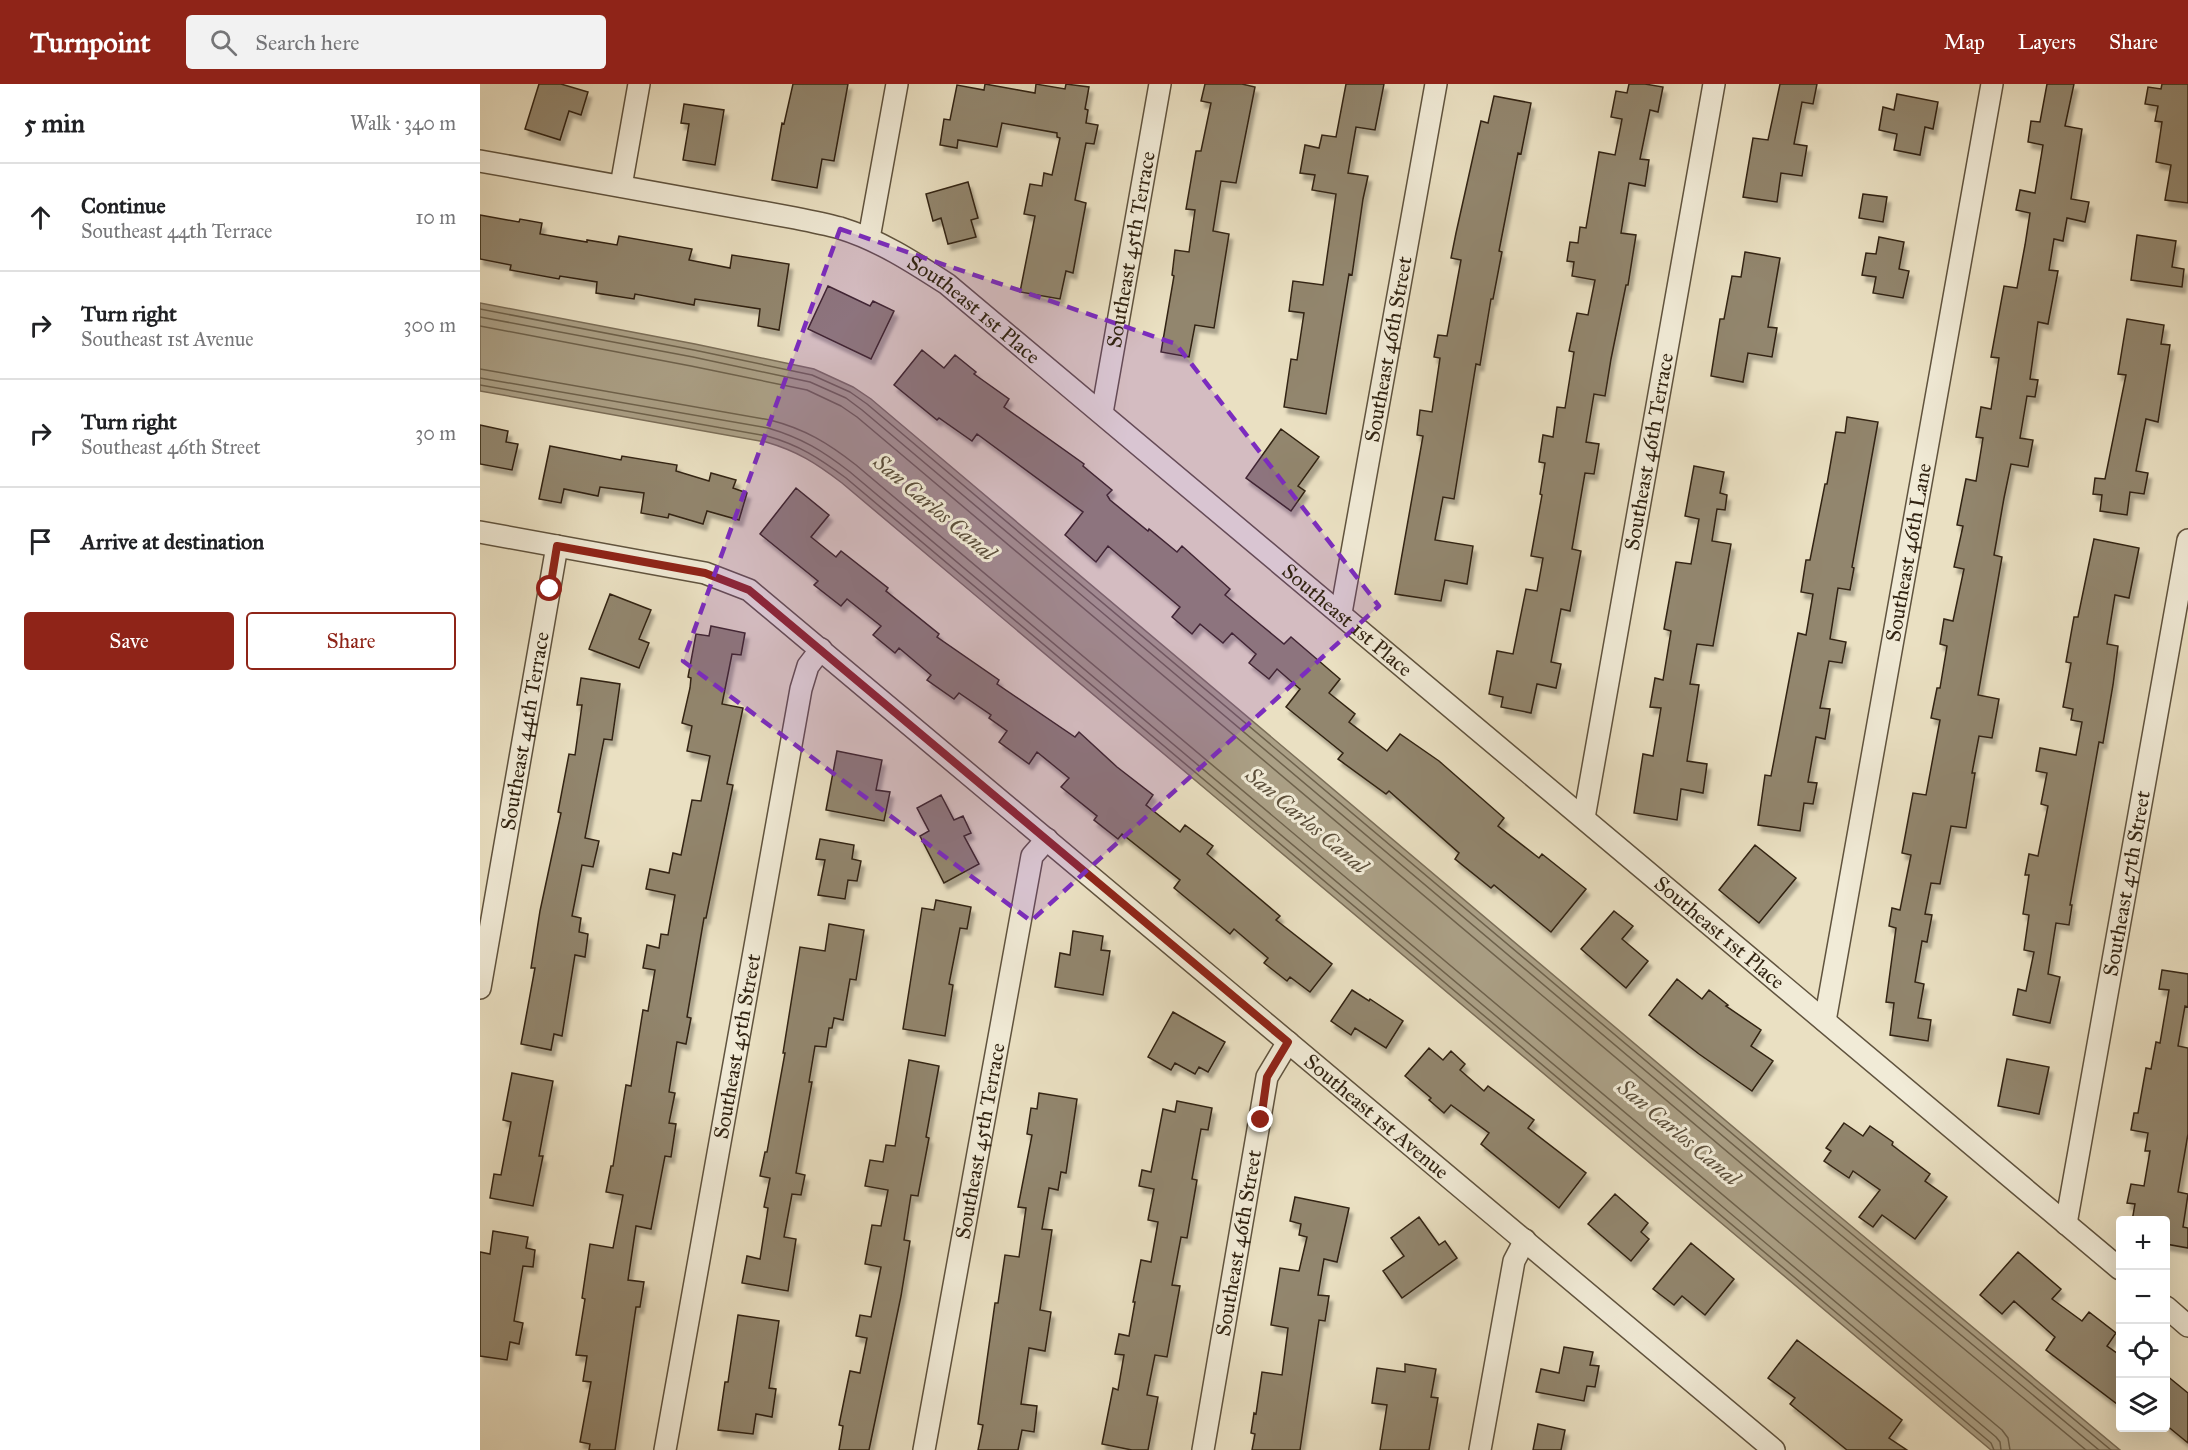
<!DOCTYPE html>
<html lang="en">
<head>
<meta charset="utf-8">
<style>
  :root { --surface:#fff; --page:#f2f2f2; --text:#202124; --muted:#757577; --line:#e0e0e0; --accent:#8f2418 }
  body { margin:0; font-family:"IM FELL Great Primer",serif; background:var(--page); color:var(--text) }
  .controls { position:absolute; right:18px; bottom:18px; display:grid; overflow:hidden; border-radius:6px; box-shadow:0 6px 24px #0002 }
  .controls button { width:54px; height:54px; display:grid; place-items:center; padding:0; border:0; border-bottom:2px solid var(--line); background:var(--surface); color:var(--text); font:30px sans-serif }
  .stop { position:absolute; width:18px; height:18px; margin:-14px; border:4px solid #8f2418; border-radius:50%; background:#fff }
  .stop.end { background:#8f2418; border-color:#fff; box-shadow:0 2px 6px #0008 }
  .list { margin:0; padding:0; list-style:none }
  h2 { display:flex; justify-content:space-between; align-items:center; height:78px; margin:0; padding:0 24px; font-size:26px }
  h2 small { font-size:20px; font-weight:400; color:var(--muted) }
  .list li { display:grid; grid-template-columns:39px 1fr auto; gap:18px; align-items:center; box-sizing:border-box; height:108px; padding:0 24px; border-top:2px solid var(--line) }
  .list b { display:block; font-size:22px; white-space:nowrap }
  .list p { margin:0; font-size:20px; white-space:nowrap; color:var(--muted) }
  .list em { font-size:20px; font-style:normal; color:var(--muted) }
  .actions { display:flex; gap:12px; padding:18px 24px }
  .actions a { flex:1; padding:14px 0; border:2px solid var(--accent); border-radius:6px; text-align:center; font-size:21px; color:var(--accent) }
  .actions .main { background:var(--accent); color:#fff }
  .icon { flex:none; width:33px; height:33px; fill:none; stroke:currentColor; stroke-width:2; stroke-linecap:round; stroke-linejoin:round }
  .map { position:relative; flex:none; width:1708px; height:1366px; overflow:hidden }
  header { display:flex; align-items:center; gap:36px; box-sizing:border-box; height:84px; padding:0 30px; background:var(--accent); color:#fff }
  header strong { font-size:28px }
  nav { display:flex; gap:33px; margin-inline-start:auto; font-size:21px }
  .search { width:420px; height:54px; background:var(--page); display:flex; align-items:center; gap:15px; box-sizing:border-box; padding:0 21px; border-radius:6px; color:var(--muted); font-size:22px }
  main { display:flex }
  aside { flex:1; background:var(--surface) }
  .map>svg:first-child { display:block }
  .water { fill:#aba086; stroke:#7b6e58; stroke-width:1.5 }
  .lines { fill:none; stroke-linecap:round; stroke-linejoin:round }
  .shore { stroke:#6e624c; stroke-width:1.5 }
  .building { fill:#92866e; stroke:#322412; stroke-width:1.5; filter:url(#shadow) }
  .minor-casing { stroke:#60533e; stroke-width:24 }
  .minor { stroke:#f1ebd7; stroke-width:21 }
  .route { stroke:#8f2418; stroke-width:8 }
  .marked { fill:#7b2cbf; fill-opacity:0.2; stroke:#7b2cbf; stroke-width:4.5; stroke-dasharray:12 8; stroke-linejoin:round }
  .labels { text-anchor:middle; stroke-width:6; stroke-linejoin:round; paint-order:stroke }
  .street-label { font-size:21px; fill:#322412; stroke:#f1ebd7 }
  .water-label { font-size:22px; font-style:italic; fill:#5c4f3b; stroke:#f1ebd7 }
</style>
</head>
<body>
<header>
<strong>Turnpoint</strong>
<div class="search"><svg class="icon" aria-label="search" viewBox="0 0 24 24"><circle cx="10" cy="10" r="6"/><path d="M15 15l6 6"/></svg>Search here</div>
<nav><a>Map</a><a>Layers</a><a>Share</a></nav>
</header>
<main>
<aside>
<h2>5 min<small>Walk · 340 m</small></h2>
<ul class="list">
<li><svg class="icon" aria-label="ahead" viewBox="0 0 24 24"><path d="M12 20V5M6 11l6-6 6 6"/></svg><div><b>Continue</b><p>Southeast 44th Terrace</p></div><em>10 m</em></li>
<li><svg class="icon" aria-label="right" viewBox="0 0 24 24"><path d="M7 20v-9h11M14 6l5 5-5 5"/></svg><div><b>Turn right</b><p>Southeast 1st Avenue</p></div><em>300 m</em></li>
<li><svg class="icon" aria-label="right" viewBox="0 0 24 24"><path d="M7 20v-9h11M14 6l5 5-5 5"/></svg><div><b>Turn right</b><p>Southeast 46th Street</p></div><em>30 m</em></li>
<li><svg class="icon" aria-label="arrive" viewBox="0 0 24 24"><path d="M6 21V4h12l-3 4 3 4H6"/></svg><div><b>Arrive at destination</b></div></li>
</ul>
<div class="actions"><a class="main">Save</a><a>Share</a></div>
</aside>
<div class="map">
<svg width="1708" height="1366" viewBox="0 0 1708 1366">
  <defs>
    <filter id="shadow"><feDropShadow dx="3.5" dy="6" stdDeviation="1.5" flood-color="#0004"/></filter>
  </defs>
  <rect width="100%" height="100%" fill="#eae0c2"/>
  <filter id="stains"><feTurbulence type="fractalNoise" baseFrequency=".00333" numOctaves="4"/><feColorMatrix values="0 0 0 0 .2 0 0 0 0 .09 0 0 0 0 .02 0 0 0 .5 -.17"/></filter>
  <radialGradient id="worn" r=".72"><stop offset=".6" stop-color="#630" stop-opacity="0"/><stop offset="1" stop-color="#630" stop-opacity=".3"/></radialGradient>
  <!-- water -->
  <path class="water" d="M0,219l215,41 119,25 39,18 18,12 931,786 318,265h-129l-1149,-967c-26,-20 -45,-32 -76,-41l-286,-51z"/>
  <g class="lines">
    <!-- shore -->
    <path class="shore" d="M0,225l214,41 118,25 38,17 17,12 932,786 312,260
      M0,233l213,40 117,25 36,16 16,12 932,786 305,254
      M0,242l211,40 116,24 34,16 16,11 931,786 298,247
      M0,285l290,51c35,9 58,23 86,45l1146,965 6,8 2,12
      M0,294l288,50c34,10 55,23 82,44l1146,965 4,5 1,8
      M0,301l287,51c32,9 52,22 79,42l1145,965 3,7"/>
  </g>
  <!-- building -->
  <path class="building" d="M59,0h22l27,8 -7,23 -12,-4 -9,29 -35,-11z
    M313,0h55l-14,77 -12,-2 -5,29 -45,-8 10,-57 2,1z
    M505,0l50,9 1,-9 29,5 1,-5 23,3 -4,22 3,1 -2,13 12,2 -4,19 -8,-1 -11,57 11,3 -13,70 -7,-2 -6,28 -40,-7 15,-76 -11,-2 6,-30 12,2 2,-13 8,2 8,-37 -3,-1v-4l-55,-10 -5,24 -39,-7 -1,8 -17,-3 4,-26 6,1 7,-35 27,5z
    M725,0h37l13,3 -19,96 -15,-2 -8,50 16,3 -15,94 -19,-3 -6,32 -28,-5 13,-76 -2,-1 3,-25 14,2 6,-42 -9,-1 10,-58h5l10,-48 -10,-2z
    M866,0h38l-9,46 -19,-3 -8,46 20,3 -5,23 -11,76 -3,-1 -23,140 -42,-7 7,-48 6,1 7,-47 -15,-2 4,-30 30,4 13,-91 -24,-4 3,-15 -15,-2 5,-28 14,3 3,-13 14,2z
    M1149,0h16l18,3 -5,25 -8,-2 -10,49 9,1 -4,26 -16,-3 -8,50 15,2 -8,50h-2l-15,74 -6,37 -11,-2 -8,48 13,2 -5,30 -9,-1 -13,76 9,2 -11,60 -9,-2 -10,53 10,2 -5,24 -19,-4 -6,29 -30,-6 2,-10 -14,-3 8,-43 16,3 13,-65 11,2 6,-33 -12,-2 11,-61 -2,-1 5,-31 -6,-1 4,-27 10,2 4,-30 8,1 9,-56 -5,-1 8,-38 11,2 7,-35 -23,-4 2,-14 -7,-1 3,-19 8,1 2,-16 6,1 13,-76 16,3 7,-36 -11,-2 5,-26 11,2z
    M1300,0h37l-4,20 -11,-2 -8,42 13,2 -5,30 -21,-3 -4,29 -34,-5 10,-59 15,2z
    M1567,0h27l-9,42 17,3 -11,70 18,3 -4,20 -18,-4 -4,23 -9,-2 -5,31 9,1 -10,53 -10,-2 -8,57 8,1 -3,17 -8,-1 -7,42 13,2 -5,27 -17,-3 -7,34 -10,57 8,2 -24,138 21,4 -7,39 -13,-2 -7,37h3l-9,55 -15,-2 -11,58 -9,-1 -6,31 7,1 -5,27 -5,-1 -7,41 9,2 -6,34 13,2 -3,21 -38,-6 4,-32 -8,-1 10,-74 -7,-2 3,-18 8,2 11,-55 -9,-2 11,-60 13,2 14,-75 -9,-2 6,-30h3l7,-42 -7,-2 4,-25 9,2 11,-52 -10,-2 9,-41 -6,-1 9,-46 10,2 7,-43 -7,-1 5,-30 10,2 8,-51 -8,-1 13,-71 13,2 8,-43 5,-32 -14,-3 4,-20 15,3 8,-48 -15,-3 3,-21 9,1z
    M1682,0h26v119l-23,-3 6,-35 -15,-3 6,-40 -7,-1 3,-15 -13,-2 3,-17 13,2z
    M1417,10l41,8 -5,27 -8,-2 -5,28 -26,-5 3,-16 -18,-4 4,-23 11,3z
    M1014,12l37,7 -10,51 -3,-1 -19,98 3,1 -9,47h-2l-11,66 -4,-1 -22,135 -11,-2 -8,43 38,6 -6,38 -22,-4 -4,21 -46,-7 28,-158 -6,-1 3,-25 12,2 8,-54 -6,-1 4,-22 9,1 14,-76 -10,-2 5,-25 25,-112 7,2z
    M204,20l40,6 -9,55 -32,-5 6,-36 -8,-1z
    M488,98l10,36 -7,2 5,17 -28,7 -7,-26 -8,3 -7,-27z
    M1383,110l24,3 -4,25 -24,-4z
    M0,131l39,7 1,-3 22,4 -2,11 47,8v-2l30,5 2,-9 73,13 -3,11 41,8 2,-13 57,9 -10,66 -21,-4 2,-17 -65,-10 -1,6 -59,-11 -1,5 -38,-6 1,-11 -37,-6 -1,3 -49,-9 1,-5 -31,-6z
    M1657,151l39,6 -4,26 12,2 -2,18 -51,-7z
    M1399,153l25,5 -5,27 10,2 -6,27 -30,-5 3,-16 -14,-2 4,-22 10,1z
    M1265,168l35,6 -12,69 9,1 -5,29 -24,-4 -5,29 -32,-6 9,-57h4l8,-43 9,1z
    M348,202l42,20 3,-5 21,10 -23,48 -63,-30z
    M1647,235l37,6 -3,19 9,1 -12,77 -12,-3 -10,52 12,2 -4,21 -14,-2 -3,23 -27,-4 2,-16 -9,-1 2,-16 10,1 21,-104 -8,-1z
    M442,266l22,18 11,-13 21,17 -2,2 35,25 -5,8 80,57 -1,2 29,24 -5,5 3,5 38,31 1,-2 28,23 5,-6 48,43 -5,6 36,30 23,19 7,-7 49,42 -11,14 26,21 -6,8 38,29 13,-17 39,27 65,57 -6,8 41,32 3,-4 44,35 -35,43 -57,-47 -3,3 -36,-29 4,-6 -70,-62 -3,3 -48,-35 5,-6 -57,-46 14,-18 -23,-20 -8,10 -20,-16 7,-9 -24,-21 -9,10 -23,-19 -8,10 -20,-17 8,-10 -72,-61 -12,16 -31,-27 18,-23 -106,-78 -5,7 -33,-23 -2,2 -43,-35z
    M1367,333l31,5 -26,145 2,1 -4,22 -12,-2 -8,51 16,3 -4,21 -13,-2 -9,47 10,1 -5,30 -9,-2 -8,45 9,1 -4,21 -9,-1 -4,28 -42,-6 7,-50 6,1 27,-143 8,2 7,-41 -12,-2 5,-32h4l15,-76h2l9,-52 9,1z
    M0,341l28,6 -2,11 12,2 -6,26 -32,-6z
    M801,345l38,28 -21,29 7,5 -14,20 -45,-33z
    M70,362l71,14 1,-4 55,9 -1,6 33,10 2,-8 25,7 -3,8 14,5 -8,27 -32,-9 -4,13 -34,-10 -1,4 -27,-5 3,-20 -44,-6 -2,9 -34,-7 -3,14 -22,-4z
    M1214,382l30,6 -4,21 7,2 -2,15 -8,-1 -5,32 19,3 -18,102 -16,-2 -7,40 9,1 -12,76 20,3 -4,29 -22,-4 -4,31 -43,-7 9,-59 10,2 8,-48 -11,-1 5,-29 8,2 8,-49 -7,-2 12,-67 15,2 8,-45 -14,-3z
    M316,404l33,27 -18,22 25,20 5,-6 47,37 -2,3 53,43 -2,3 62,43 -2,4 78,53 4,-5 38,35 36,28 -7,10 34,27 5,-7 28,21 -6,8 73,62 -4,4 56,44 -22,28 -20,-15 -3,4 -23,-18 4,-5 -34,-29 -4,5 -56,-46 6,-8 -58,-46 -4,5 -24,-19 3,-4 -36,-29 8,-9 -32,-26 -8,12 -30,-22 8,-11 -18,-13 2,-3 -32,-22 -5,6 -27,-19 4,-5 -32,-27 -4,5 -22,-18 8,-9 -34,-27 -6,7 -27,-21 4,-4 -58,-47z
    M1614,455l45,9 -10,50 -14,-3 -8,49 11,2 -5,39 -10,58 -4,-1 -29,163h2l-3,20 -13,-2 -8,51 12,3 -10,46 -37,-8 5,-26 8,2 8,-39 -10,-2 5,-35 -6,-1 6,-39h-4l4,-21 9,2 10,-50 -7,-2 6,-31 -11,-2 4,-23 36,7 6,-33 -11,-2 2,-11 -10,-2 8,-44 -5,-1 8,-45h4z
    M130,510l41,16 -12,29 10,4 -10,25 -50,-19z
    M231,542l34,7 -4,22 -9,-1 -10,50 21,4 -16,76 6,1 -27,133h-2l-17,99 4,1 -5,26 -9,-2 -8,50 6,1 -6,30 7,1 -5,33 -6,-1 -14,73 -15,-3 -8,54 16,2 -4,25h-4l-21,143h-26l1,-6 -10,-2 11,-60 -8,-1 4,-25 -11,-1 9,-56 -3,-1 8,-54 23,4 10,-53 -17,-3 5,-26h2l13,-81 5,1 12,-76 5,1 7,-41 -12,-2 4,-23 12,3 2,-14 7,1 7,-40 -29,-6 4,-20 19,4 4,-20 8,2 11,-55 9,1 9,-45 -23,-5 5,-25 -10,-3 8,-35 1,-10 -3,-1 8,-43 13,2z
    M101,594l39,6 -8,56 -8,-1 -19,99 14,3 -6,26 -11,-2 -10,51 9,2 -2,14 9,2 -3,23 -10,-2 -13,81 -8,-2 -3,16 -30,-6 14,-76h-4l9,-57 21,-98 -3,-1 11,-58 6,1 7,-50h-5z
    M357,667l45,9 -6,30 14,2 -6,29 -58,-11z
    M461,711l13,25 9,-4 8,17 -7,3 15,28 -35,19 -24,-47 9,-5 -12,-23z
    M340,755l34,6 -2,14 9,2 -4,20 -9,-1 -3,19 -27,-4 7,-35 -9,-1z
    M1275,761l41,33 -37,45 -40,-33z
    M456,816l35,7 -4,22 -7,-1 -11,56 4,1 -8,51 -42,-7 19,-121 12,2z
    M1134,827l19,15 -11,13 26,22 -22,27 -45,-39z
    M349,840l35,6 -8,50 -6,-1 -7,41 -9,-2 -2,10h-3l-3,19 -11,-1 -6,36h3l-16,91 9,2 -4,20 -9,-1 -8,43 12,2 -8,52 -46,-8 5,-27 13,3 8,-51 -4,-1 6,-29 -10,-2 5,-24h2l18,-99h-2l17,-106 25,4z
    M593,847l30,5 -2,14 9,1 -7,44 -48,-8 5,-34 10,2z
    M1682,886l26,4v33l-3,-1 -7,40 10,2v86l-10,58 10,2 -5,33 5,1v20l-22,-4v-23h-34l3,-17 -8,-1 4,-19 13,2 6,-35h-5l3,-18 -17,-3 3,-17h4l8,-45 5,1 5,-27 4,1 9,-53 -10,-1z
    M1197,895l25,20 7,-9 19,15 -2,1 35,24 -10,16 22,15 -21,30 -53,-37 -50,-39z
    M872,906l17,11 1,-2 33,22 -17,27 -31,-20 -4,7 -20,-14z
    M693,928l52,30 -17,30 -9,-5 -4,7 -20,-11 -4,7 -23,-13z
    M949,964l14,12 8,-9 14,13 -5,6 24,21 4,-5 46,34 -6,8 58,45 -27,35 -78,-64 8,-11 -38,-28 -7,8 -15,-13 2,-2 -26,-22z
    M1527,975l42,8 -10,47 -41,-8z
    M429,976l30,6 -13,71 3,1 -11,58 -7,-1 -7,45 6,1 -9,55 -32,154h-30l4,-24 -4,-1 11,-54 10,2 7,-35 -11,-2 4,-21 11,2 10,-50 -16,-3 7,-39 9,1 7,-36 -23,-4 5,-26 13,2 3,-17 9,1z
    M32,989l41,8 -14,75h4l-10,50 -43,-8 4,-24 7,1 10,-53 -8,-2z
    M559,1009l38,6 -11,74 -5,-1 -3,18 -9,-2 -7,41 10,1 -12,80 11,2 -6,39 -16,-3 -8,56 16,2 -3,26 -12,-2 -4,20h-40l5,-25 -5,-1 17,-121h3l7,-48 14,2 7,-49 -8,-1 14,-72 -5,-1 4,-26 6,1z
    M697,1017l35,7 -4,22 -7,-1 -9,50 5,1 -10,58 -6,-1 -9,48 8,1 -13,71 -12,-2 -8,40 11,2 -10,53h-16l-30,-6 11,-56 5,2 6,-35 -9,-1 4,-20 10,2 6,-34h-2l8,-42 10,2 7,-40 -10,-2 6,-31 -15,-3 3,-16 9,2 12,-63 12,3z
    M1364,1039l19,13 7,-10 23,16 -1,3 38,29 -5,7 22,16 -32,42 -33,-24 -9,12 -14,-10 21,-27 -27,-19 -4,7 -25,-17 7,-10 -5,-3z
    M1135,1110l33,29 -7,9 8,7 -18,22 -43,-37z
    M815,1113l54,11 -12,54 -13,-3 -6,36 11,1 -4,25 -6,-1 -19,130h-48l3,-16 -4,-1 3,-20 2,1 6,-42 20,3 6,-47 -17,-3 9,-57 19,3 8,-34 -8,-2 2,-11 -11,-3z
    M939,1133l20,28 6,-4 12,17 -55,40 -19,-27 21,-15 -13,-18z
    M13,1147l35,6 -2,11 9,2 -2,17 -10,-1 -9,55 9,2 -4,21 -9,-2 -3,18 -27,-4v-104l10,2z
    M1211,1159l43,36 -29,36 -23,-19 -8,9 -21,-16z
    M1538,1168l43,37 -9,10 30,22 7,-9 27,21 -9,13 14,10v51l-75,-57 9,-13 -41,-36 -12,13 -22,-19z
    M258,1231l41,6 -10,67 7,1 -4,28 -16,-3 -3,20 -35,-4 7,-48h3z
    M1317,1256l105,80 -13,18 18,12h-60l-57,-46 5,-6 -27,-20z
    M1084,1263l29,5 -3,13 9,1 -4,21 -8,-1 -3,15 -48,-9 5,-23 18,4z
    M925,1280l31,5 -5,28 7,1 -9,52h-49l7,-45 -15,-2 5,-35 28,4z
    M1686,1291l22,18v50l-22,-18z
    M1058,1340l27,6 -4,20h-28z"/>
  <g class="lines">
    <!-- minor casing -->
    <g class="minor-casing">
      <g id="minor">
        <path id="s1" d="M0,77l315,57c15,3 30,6 45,10 39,12 73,34 107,56l1173,985"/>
        <path d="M141,102l18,-102"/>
        <path d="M389,154l28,-154"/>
        <path id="s2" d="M622,329l58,-329"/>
        <path id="s3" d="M0,448l225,41 44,17 1025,860"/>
        <path id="s4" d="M861,529l95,-529"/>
        <path id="s5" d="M1104,734l130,-734"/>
        <path id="s6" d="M0,904l77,-442"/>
        <path id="s7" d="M1345,937l167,-937"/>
        <path id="s8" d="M1586,1140l122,-684"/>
        <path d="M1686,1223l22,19"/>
        <path id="s9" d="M185,1366l136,-761 7,-23 13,-17"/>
        <path id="s10" d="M444,1366l108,-594 15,-17"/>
        <path id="s11" d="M723,1366l64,-373 21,-35"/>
        <path d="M1000,1366l34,-189 11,-21"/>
      </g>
    </g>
    <!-- minor -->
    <use href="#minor" class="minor"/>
  </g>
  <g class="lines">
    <!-- route -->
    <path class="route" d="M70,505l7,-43 148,27 44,17 539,452 -21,35 -6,43"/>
  </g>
  <!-- marked area -->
  <path class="marked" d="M360,145l336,115 203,262 -348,315 -348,-260z"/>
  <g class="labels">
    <!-- street labels -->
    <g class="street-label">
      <text dy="7" stroke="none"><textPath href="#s2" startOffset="166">Southeast 45th Terrace</textPath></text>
      <text dy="7" stroke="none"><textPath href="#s1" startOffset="524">Southeast 1st Place</textPath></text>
      <text dy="7" stroke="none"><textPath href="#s4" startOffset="268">Southeast 46th Street</textPath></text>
      <text dy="7" stroke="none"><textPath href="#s5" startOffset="372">Southeast 46th Terrace</textPath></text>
      <text dy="7" stroke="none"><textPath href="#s7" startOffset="476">Southeast 46th Lane</textPath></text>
      <text dy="7" stroke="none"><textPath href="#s1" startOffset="1010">Southeast 1st Place</textPath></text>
      <text dy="7" stroke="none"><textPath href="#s6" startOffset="261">Southeast 44th Terrace</textPath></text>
      <text dy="7" stroke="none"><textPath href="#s8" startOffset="346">Southeast 47th Street</textPath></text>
      <text dy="7" stroke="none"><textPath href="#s1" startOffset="1496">Southeast 1st Place</textPath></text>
      <text dy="7" stroke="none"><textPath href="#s9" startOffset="410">Southeast 45th Street</textPath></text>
      <text dy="7" stroke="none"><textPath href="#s3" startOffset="1095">Southeast 1st Avenue</textPath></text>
      <text dy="7" stroke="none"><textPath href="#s10" startOffset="314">Southeast 45th Terrace</textPath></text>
      <text dy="7" stroke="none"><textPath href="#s11" startOffset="210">Southeast 46th Street</textPath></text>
    </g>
    <!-- water labels -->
    <g class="water-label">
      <text transform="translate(455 423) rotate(40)" y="8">San Carlos Canal</text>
      <text transform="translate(827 736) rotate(40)" y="8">San Carlos Canal</text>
      <text transform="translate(1199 1048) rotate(40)" y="8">San Carlos Canal</text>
    </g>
  </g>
  <rect width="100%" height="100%" filter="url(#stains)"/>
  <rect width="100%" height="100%" fill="url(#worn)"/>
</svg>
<div class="controls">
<button>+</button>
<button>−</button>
<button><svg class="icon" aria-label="locate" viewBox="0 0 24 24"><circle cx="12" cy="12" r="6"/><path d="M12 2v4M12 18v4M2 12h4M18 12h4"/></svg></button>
<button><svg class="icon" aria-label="layers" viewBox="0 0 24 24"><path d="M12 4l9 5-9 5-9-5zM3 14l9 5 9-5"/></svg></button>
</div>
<div class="stop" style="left:70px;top:505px"></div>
<div class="stop end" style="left:781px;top:1036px"></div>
</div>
</main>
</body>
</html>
